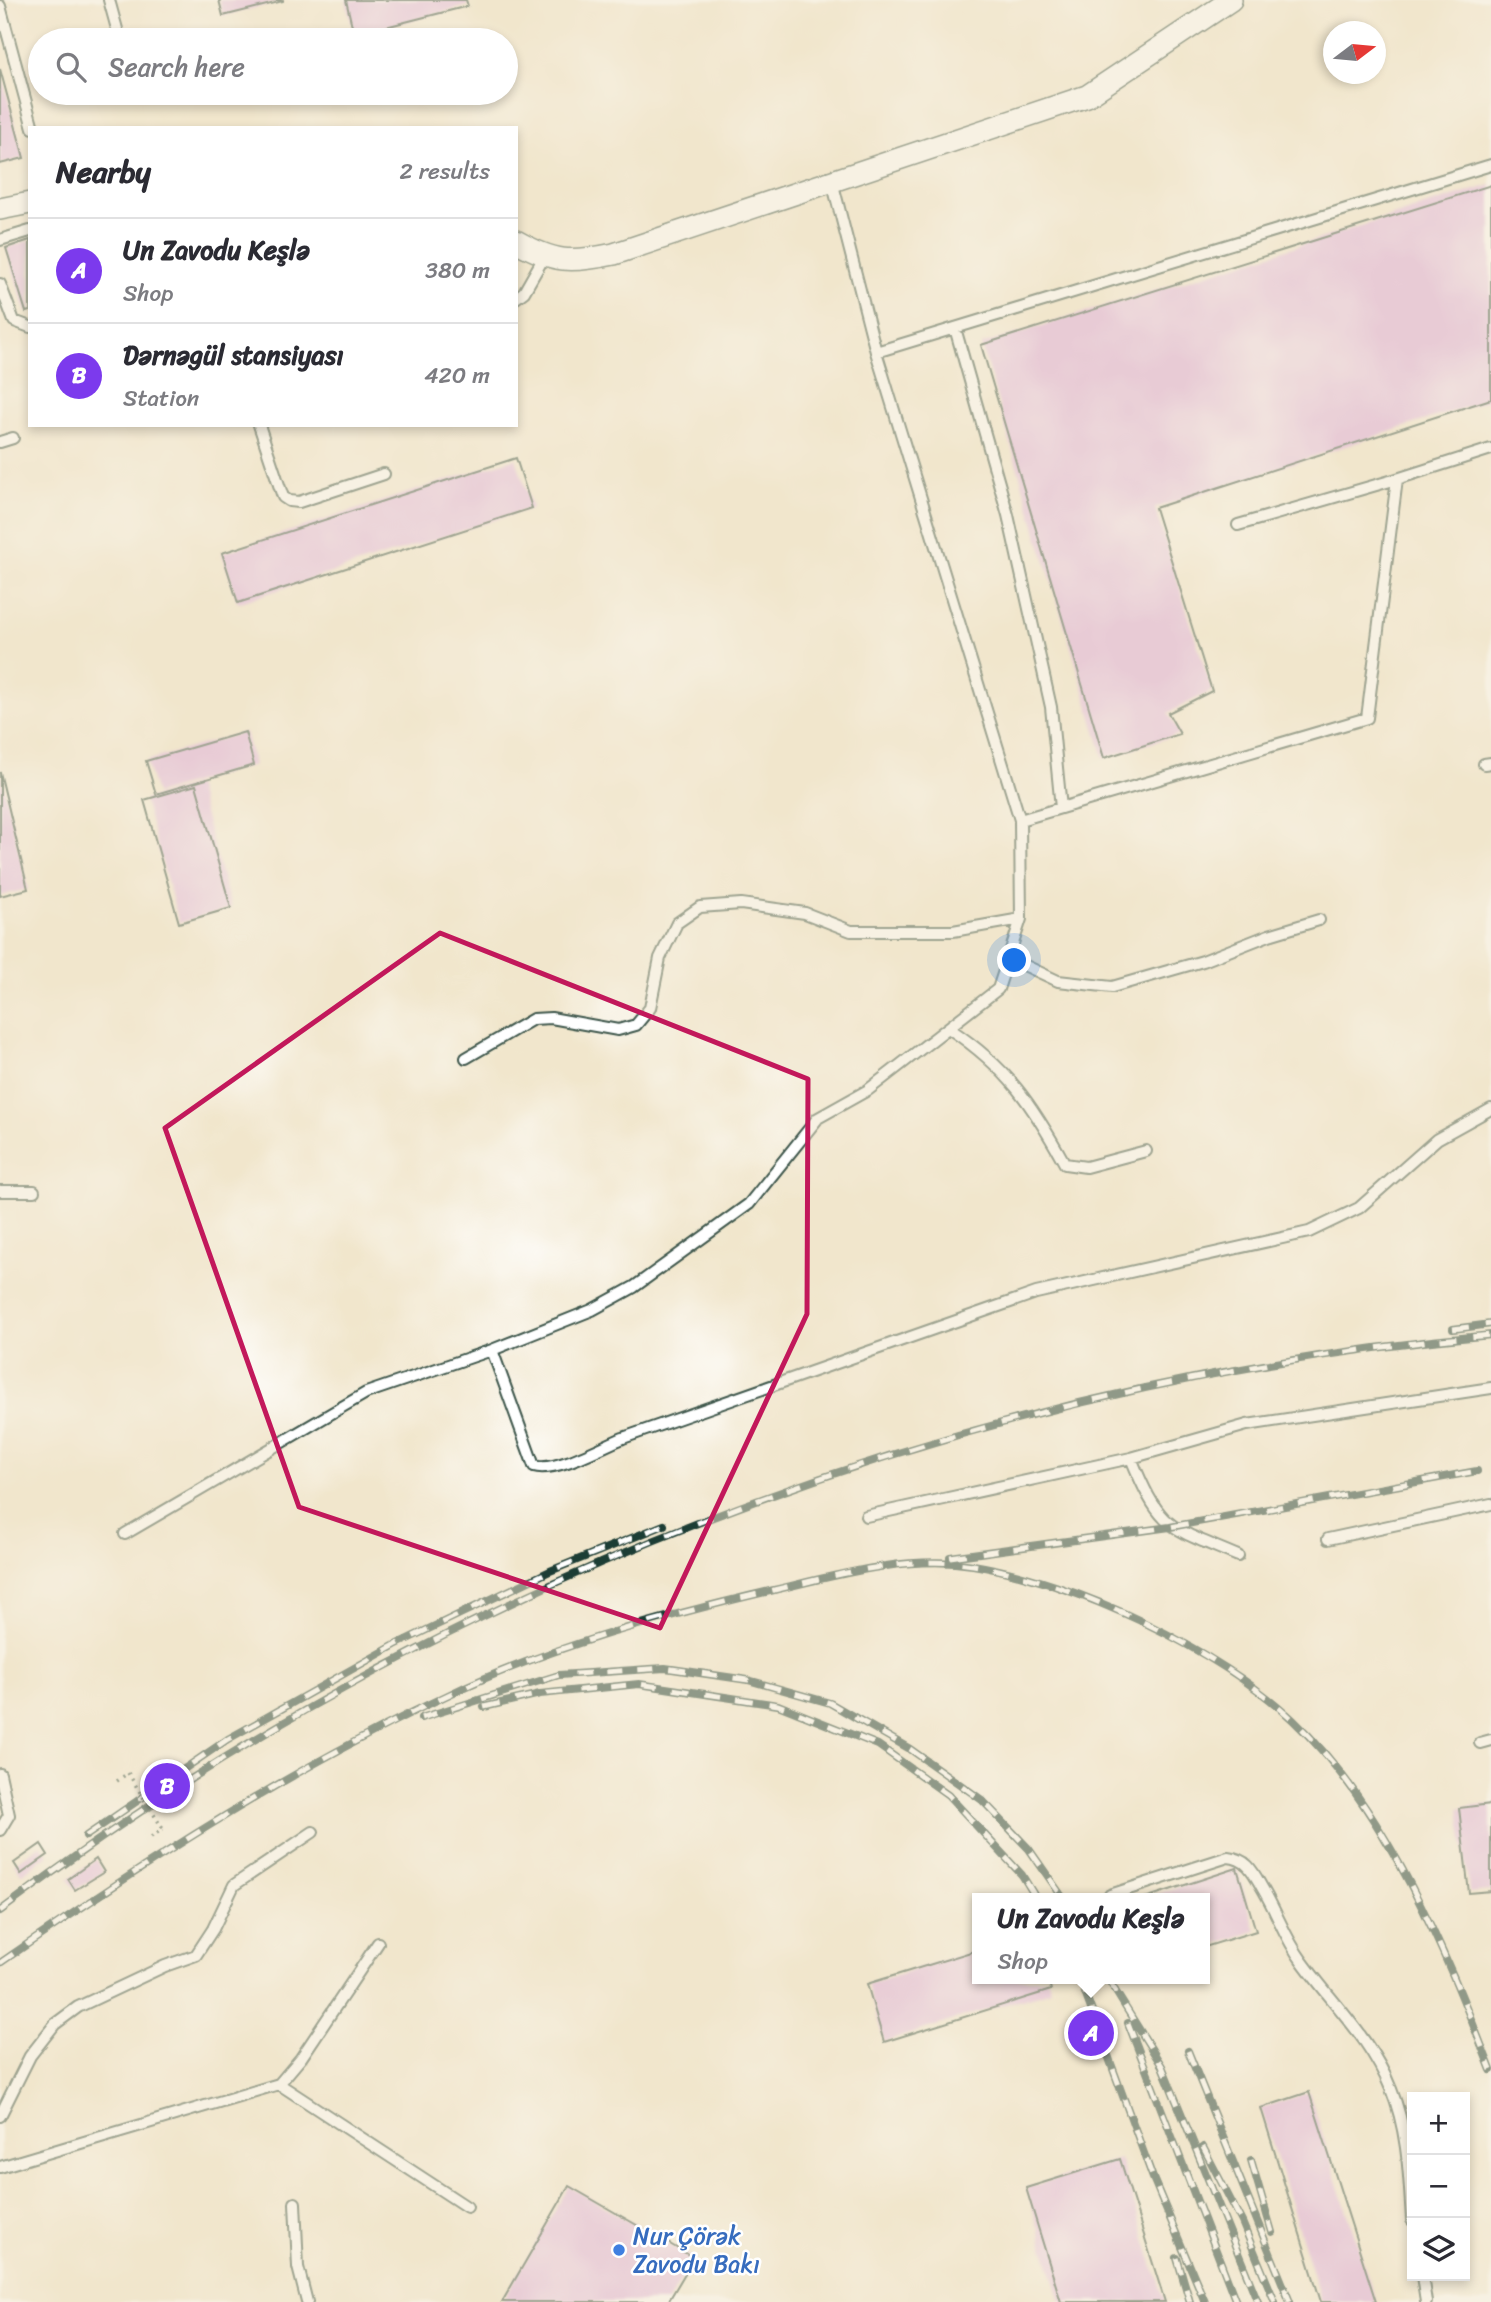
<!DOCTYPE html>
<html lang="en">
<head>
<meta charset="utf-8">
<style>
  :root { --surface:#fff; --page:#f7f7f7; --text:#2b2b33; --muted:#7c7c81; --line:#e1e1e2; --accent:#7c3aed }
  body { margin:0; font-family:Sriracha,sans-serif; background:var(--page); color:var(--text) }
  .controls { position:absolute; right:21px; bottom:21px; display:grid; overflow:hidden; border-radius:0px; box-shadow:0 4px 10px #0003 }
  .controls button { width:63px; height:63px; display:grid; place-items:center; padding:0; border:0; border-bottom:2px solid var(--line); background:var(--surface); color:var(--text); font:35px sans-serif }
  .compass { position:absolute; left:1323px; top:21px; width:63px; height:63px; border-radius:50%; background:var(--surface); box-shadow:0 4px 10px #0003; rotate:74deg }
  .you { position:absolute; left:1015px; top:961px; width:24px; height:24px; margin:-18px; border:5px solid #fff; border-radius:50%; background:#1a73e8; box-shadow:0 0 0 10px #1a73e833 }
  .badge { display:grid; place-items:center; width:46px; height:46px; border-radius:50%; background:var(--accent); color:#fff; font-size:23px; font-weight:700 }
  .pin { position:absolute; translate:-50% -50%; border:4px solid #fff; box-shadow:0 2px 7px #0006 }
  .popup { position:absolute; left:972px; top:1893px; width:238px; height:91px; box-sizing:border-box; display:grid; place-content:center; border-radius:0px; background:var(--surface); filter:drop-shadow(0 2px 5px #0005); font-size:23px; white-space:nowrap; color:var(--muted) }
  .popup b { font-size:26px; color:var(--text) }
  .popup::after { content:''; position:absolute; left:50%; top:100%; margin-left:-14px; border:14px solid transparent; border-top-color:var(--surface) }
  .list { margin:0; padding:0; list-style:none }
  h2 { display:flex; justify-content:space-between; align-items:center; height:91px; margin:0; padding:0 28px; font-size:30px }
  h2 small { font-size:23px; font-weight:400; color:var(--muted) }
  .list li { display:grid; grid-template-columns:46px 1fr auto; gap:21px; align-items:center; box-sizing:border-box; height:105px; padding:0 28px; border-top:2px solid var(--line) }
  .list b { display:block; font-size:26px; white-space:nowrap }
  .list p { margin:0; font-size:23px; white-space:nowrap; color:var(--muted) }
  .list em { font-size:23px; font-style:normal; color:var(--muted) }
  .icon { flex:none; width:38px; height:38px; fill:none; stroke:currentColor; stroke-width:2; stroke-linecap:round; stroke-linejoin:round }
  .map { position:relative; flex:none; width:1491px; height:2302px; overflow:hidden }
  .search { position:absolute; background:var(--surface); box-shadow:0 4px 10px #0003; left:28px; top:28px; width:490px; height:77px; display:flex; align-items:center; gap:18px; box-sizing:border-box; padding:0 24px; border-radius:38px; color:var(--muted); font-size:26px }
  .panel { position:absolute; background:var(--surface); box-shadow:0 4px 10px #0003; left:28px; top:126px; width:490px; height:301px; border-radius:0px }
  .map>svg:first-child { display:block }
  .building { fill:#deabe1 }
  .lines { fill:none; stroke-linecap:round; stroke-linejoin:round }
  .lane-casing { stroke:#3e564b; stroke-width:14 }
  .street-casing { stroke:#3e564b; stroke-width:24 }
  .path { stroke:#3e564b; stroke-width:3.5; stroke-dasharray:2 5; stroke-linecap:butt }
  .lane { stroke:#fff; stroke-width:10 }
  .street { stroke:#fff; stroke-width:21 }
  .rail-casing { stroke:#1f3d34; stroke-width:8 }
  .rail { stroke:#fff; stroke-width:5; stroke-dasharray:16; stroke-linecap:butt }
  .path-bridge { stroke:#3e564b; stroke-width:3.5; stroke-dasharray:2 5; stroke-linecap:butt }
  .marked { fill:none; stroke:#c2185b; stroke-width:5; stroke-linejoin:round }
  .shop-dot { fill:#3f7fe0; stroke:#fff; stroke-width:2.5 }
  .labels { text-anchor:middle; stroke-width:5; stroke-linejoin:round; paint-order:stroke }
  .shop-label { font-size:24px; fill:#366cbe; stroke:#fff; text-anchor:start }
</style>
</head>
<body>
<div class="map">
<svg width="1491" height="2302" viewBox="0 0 1491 2302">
  <rect width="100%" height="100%" fill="#fff"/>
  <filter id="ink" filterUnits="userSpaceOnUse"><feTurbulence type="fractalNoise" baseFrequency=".0143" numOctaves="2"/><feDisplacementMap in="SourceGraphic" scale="14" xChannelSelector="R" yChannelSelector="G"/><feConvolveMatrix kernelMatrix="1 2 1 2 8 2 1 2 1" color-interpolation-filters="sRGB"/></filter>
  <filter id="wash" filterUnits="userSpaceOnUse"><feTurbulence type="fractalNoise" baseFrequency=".00686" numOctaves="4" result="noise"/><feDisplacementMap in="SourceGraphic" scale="28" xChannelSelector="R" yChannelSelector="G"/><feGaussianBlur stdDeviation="1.57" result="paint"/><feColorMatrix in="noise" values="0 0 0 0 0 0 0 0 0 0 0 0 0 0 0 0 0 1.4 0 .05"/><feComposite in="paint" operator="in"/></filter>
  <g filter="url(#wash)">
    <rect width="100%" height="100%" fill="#f1e6cc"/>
    <g id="blocks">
      <!-- building -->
      <path class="building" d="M219,0h64v1l-60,15z
        M346,0h120l2,6 -114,29z
        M0,69l24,89 -24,6z
        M1491,185v214l-336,109 57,183 -44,22 12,21 -76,24 -123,-413z
        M30,240v71l-4,1 -20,-64z
        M516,458l16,50 -294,95 -16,-50z
        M245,732l9,33 -98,29 -10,-33z
        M0,772l28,117 -28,7z
        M196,785l35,123 -52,15 -35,-123z
        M1491,1804v87l-22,2 -10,-85z
        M41,1844l7,11 -27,19 -7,-11z
        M96,1859l8,13 -29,18 -7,-11z
        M1237,1868l19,63 -51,16v-49h-60z
        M977,1950v29h71l3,11 -167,52 -17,-58z
        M1309,2092l67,210h-55l-60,-194z
        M1120,2159l45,143h-104l-35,-114z
        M569,2186l125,72 -26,44h-166z"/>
    </g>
  </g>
  <g filter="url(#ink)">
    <use href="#blocks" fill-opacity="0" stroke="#3e564b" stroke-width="2"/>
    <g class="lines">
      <!-- lane casing -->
      <g class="lane-casing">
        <path id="lane" d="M109,0l11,40
          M0,6l33,122
          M832,181l44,171 615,-187
          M0,240l30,-9
          M0,284l14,37 16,6
          M516,298l8,-6 20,-35
          M955,328l53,187 43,192 10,101
          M259,425l24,72 6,4 10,1 85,-28
          M0,442l13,-4
          M1238,525l159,-46
          M1484,764l7,-1
          M1020,820l347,-102 30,-239 94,-30
          M1009,958l49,23 54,6 91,-26 66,-26 50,-15
          M950,1029c58,39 82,75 115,135l21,3 60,-16
          M466,1058l67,-39 18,-1 67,12 18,-5 14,-17 10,-50 17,-35 23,-16 41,-3 64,9 46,18h102l68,-12
          M0,1191h34
          M492,1350l42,116c21,7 67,-19 89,-28l413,-145 273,-61 50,-24 78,-69 54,-30
          M1131,1458c30,73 37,68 107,98
          M866,1516l265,-58 116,-33 244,-37
          M125,1534l241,-141 126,-43 100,-40 42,-23 115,-83 69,-86 50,-28 130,-101 23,-70 -1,-99 -144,-468
          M1328,1539l163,-35
          M1480,1743l11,-3
          M0,1774l9,41 -9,15
          M1110,1895l118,-38c21,2 26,17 36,34 14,24 21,47 38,70 31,43 69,78 89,128 17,42 18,86 21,131
          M279,2084l22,-26 77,-115
          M0,2116l30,-60 25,-32 23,-17 87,-41 31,-11 17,-26 21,-44 79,-53
          M0,2167l279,-83 188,123
          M295,2203l3,64 9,35
          M1422,2276l4,26"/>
      </g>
      <!-- street casing -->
      <g class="street-casing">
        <path id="street" d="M0,209l30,-6
          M516,241c39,22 55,22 98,13l473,-158 144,-96"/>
      </g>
      <!-- path -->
      <path class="path" d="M117,1781l11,-8
        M151,1837l12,-8"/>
      <!-- lane -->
      <use href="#lane" class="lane"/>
      <!-- street -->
      <use href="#street" class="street"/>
      <!-- rail casing -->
      <g class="rail-casing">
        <path id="rail" d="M1453,1329l38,-5
          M950,1557l220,-30 307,-56
          M484,1707l56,-13 99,-10 139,21 100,40 70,50 74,80 14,23
          M421,1718l138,-43 106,-7 83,12 82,23 80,46 72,51 47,49 34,49
          M86,1836l142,-97 167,-94 155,-74 114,-46
          M0,1911c430,-324 955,-527 1491,-576
          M0,1963c143,-99 292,-195 450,-269 101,-48 214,-78 324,-104 63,-15 133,-35 199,-25 101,16 247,85 320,155 94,89 152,231 198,350
          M1080,1979l73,199 52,124
          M1108,1979l54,87 96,236
          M1128,2023l108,279
          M1188,2051l102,251
          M1203,2147l39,75 33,80
          M1251,2160l21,72
          M1177,2258l13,44"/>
      </g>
      <!-- rail -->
      <use href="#rail" class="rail"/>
      <!-- path-bridge -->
      <path class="path-bridge" d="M128,1773l35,56"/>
    </g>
  </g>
  <!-- marked area -->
  <path d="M0 0H1491V2302H0ZM440,933l368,146 -1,235 -147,314 -361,-121 -134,-379z" fill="#f1e6cc" fill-opacity=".55" fill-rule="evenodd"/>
  <path class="marked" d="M440,933l368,146 -1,235 -147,314 -361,-121 -134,-379z"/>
  <!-- markers -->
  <circle class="shop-dot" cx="619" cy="2250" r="7"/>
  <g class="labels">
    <!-- shop labels -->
    <g class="shop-label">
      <text x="633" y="2244">Nur Çörək<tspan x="633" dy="28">Zavodu Bakı</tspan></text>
    </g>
  </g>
</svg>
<div class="controls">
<button>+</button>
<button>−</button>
<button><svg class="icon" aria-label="layers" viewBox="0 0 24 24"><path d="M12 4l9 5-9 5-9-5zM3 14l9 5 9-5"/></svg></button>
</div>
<svg class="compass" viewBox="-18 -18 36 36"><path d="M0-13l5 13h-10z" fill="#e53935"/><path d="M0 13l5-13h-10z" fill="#7c7c81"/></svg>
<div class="you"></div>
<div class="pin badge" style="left:1091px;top:2033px">A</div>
<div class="popup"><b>Un Zavodu Keşlə</b>Shop</div>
<div class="pin badge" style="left:167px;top:1786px">B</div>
<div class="search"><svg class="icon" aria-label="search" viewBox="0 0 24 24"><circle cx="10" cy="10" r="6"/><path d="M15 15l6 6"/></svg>Search here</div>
<section class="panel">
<h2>Nearby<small>2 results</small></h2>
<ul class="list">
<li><span class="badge">A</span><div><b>Un Zavodu Keşlə</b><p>Shop</p></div><em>380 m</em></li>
<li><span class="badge">B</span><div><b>Dərnəgül stansiyası</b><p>Station</p></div><em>420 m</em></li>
</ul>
</section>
</div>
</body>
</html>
